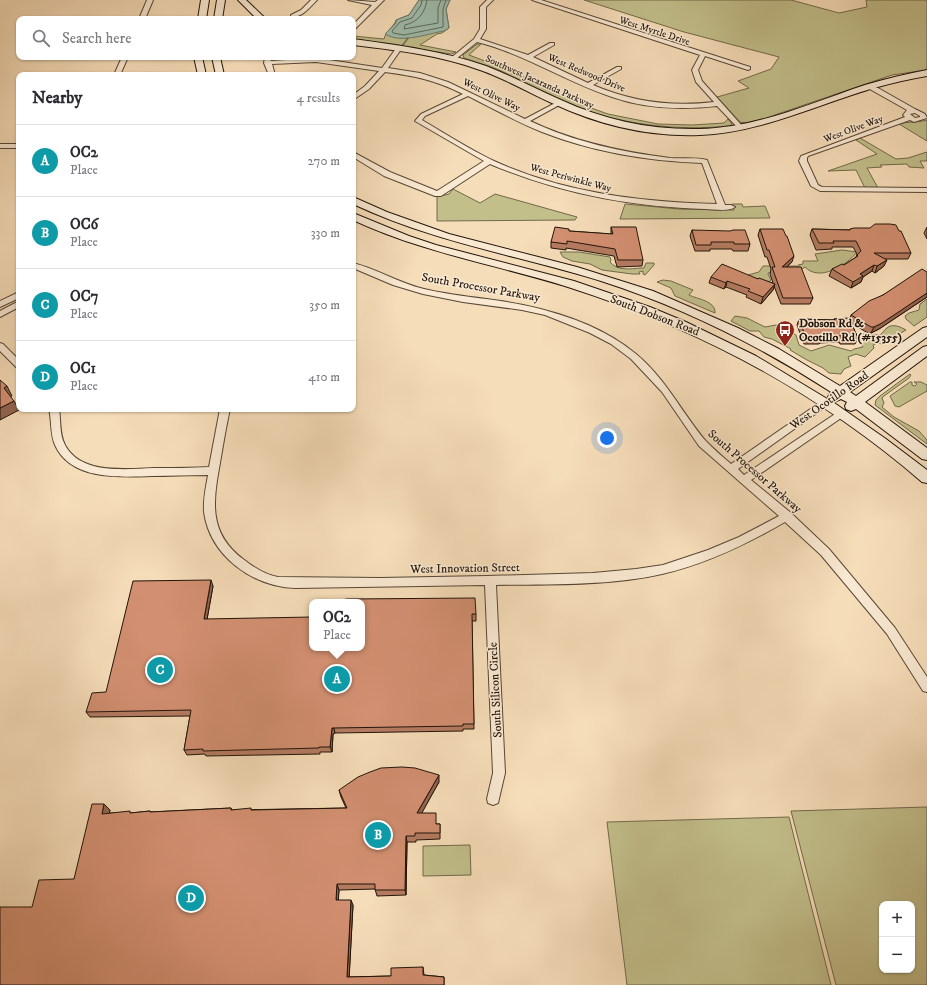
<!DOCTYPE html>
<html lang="en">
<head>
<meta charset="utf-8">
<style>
  :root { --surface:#fff; --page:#f7f7f7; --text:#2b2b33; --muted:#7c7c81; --line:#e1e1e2; --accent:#0b8043 }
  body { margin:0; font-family:"IM FELL DW Pica",serif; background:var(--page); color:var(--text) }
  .controls { position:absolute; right:12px; bottom:12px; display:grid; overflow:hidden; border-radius:8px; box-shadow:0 1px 3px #0004 }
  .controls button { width:36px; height:36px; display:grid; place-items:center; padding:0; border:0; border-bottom:1px solid var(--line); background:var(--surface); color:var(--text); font:20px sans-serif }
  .you { position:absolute; left:607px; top:438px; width:14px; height:14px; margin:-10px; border:3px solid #fff; border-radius:50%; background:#1a73e8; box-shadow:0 0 0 6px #1a73e833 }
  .badge { display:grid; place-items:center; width:26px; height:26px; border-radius:50%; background:var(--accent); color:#fff; font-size:13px; font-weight:700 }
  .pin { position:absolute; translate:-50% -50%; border:2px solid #fff; box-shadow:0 1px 4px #0006 }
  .popup { position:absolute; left:309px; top:599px; width:56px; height:52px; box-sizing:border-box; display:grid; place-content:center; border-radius:8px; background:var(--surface); filter:drop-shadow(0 1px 3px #0005); font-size:13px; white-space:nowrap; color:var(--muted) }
  .popup b { font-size:15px; color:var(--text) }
  .popup::after { content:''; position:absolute; left:50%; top:100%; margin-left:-8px; border:8px solid transparent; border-top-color:var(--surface) }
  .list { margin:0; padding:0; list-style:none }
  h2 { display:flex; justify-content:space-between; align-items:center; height:52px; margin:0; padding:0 16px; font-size:17px }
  h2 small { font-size:13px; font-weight:400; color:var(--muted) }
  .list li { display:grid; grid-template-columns:26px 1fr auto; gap:12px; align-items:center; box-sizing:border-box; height:72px; padding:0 16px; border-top:1px solid var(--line) }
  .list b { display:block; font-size:15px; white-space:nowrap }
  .list p { margin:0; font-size:13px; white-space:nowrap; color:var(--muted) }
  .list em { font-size:13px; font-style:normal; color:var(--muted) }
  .icon { flex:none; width:22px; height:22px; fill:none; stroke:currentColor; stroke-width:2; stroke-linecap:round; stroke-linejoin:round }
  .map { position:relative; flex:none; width:927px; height:985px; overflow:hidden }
  .search { position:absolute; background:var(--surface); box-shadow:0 1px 3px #0004; left:16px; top:16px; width:340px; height:44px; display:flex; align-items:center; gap:10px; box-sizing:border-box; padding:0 14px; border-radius:8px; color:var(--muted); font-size:15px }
  .panel { position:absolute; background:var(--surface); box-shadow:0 1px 3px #0004; left:16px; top:72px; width:340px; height:340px; border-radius:8px }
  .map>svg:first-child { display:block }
  .green { fill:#c2bf8b; stroke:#72694a; fill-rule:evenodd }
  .water { fill:#9dbcac; stroke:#6b786b }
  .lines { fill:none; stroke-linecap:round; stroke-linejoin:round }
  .shore { stroke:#5f685a; stroke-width:1 }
  .stream { stroke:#6b786b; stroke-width:2 }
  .street-casing { stroke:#564635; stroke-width:2 }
  .secondary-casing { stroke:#211309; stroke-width:2 }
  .street { fill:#f9e9d2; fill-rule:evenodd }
  .secondary { fill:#f9e9d2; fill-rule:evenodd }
  .wall { fill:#b57b61; stroke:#211309 }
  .shaded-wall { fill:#93644f; stroke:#211309 }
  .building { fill:#d28f71; stroke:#211309 }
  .labels { text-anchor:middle; stroke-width:3; stroke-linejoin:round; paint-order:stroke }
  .far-street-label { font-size:10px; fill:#211309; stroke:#f9e9d2 }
  .street-label { font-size:12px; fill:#211309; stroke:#f9e9d2 }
  .poi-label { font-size:12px; font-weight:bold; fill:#211309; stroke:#f9e9d2; text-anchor:start }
</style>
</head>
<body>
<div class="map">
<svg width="927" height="985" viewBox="0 0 927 985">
  <rect width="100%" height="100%" fill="#f6ddb9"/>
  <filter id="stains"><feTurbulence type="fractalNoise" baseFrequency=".005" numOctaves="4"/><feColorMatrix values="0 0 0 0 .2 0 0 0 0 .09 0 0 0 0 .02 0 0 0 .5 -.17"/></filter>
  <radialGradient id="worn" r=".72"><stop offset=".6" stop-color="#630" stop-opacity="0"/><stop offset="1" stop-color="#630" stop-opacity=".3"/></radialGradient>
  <!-- green -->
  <path class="green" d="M419,0h31l-4,9 3,19 -7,5 -5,1 -17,11 36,7 -5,2 -98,-15v-3l31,3c2,-9 10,-12 12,-19l13,-5z
    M584,0h207l48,13 28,-6 -1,-7h61v70l-35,5 -126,43 -19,5 -7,-1 -23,-25 32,-9 -11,-7 33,-12 8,-12 -95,-25z
    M477,44h4l-12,11 40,15 71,34 28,10 50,10 34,1 32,-2 4,-4 4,5 -2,2c-55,5 -109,-1 -161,-22 -23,-10 -45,-22 -68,-33 -12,-5 -25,-9 -37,-13l-1,-3z
    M927,120v21l-28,-17c9,-3 19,-1 28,-4z
    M860,138l36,21 12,-1 19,-6v9h-7l4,7 -15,-1 -2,-3 -27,1 2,2 -15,1 11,20h-13l-9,-18 -28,1 49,-17 -21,-14z
    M453,189l27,14 15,-9 82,23 -2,3 -138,1v-24l12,-3z
    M625,204l54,5 55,1 -2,-6h10l1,3 22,-1 5,12 -150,1z
    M842,250l15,2c-11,14 -38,30 -52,15l-4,3 -3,-5 5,-1v-3h15l-3,-7z
    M560,252h19l31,5 1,3 -1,2c7,9 20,7 31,6h3l2,-5h8v2l-9,10 -2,-1v-3l-4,1 1,2h-8l-30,-4 -12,-6 -18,-3 -9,-4z
    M763,266h34l1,1 -30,6v1l3,6 -5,4 -18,-9 11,-3z
    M663,280l8,1 22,9 -4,5c8,4 27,6 26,18l-40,-17 -4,-8 -14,-6z
    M927,299v18l-13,9 -8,-7 -1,-3 4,-3 10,-3 1,-6z
    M735,316l12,2 18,9 11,-2 7,2 13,8 3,10 12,6 18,-6 22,6 3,-2 9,-2 -6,-8 2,-5 21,1c3,-2 4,-5 7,-7 5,-5 14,-1 19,2l-24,14 -4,-1 -5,2 1,3 -9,9 -9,-3 -8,3 3,9 -7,3 -3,5 -12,-1 -6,-5 -16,-8 -17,-10 1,-1 -19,-10 -8,-2 -5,-6h-9l-19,-10z
    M910,374l1,1 -2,3 -25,18 -2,2 2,5 -2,4 12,10 25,14 8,9v4l-52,-39 1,-5 4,-4z
    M910,382h2v3l3,1 2,-2 -3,-2h7l6,3v6l-28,16 -4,-1 -5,-10z
    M927,807v178h-91l-45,-174zM882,904h30v66h-30z
    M789,817l42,168h-204l-20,-163z
    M470,845l1,30 -48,1v-30z"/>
  <!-- water -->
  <path class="water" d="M419,0h31l-4,9 3,19 -5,3c-18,3 -43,13 -59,3l11,-11v-3l13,-5z"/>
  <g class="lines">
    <!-- shore -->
    <path class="shore" d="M422,0l-1,5 -9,13 -12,4 -8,9 1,2 11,2 39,-8v-18l3,-9
      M427,0c-2,13 -9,22 -22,25l-1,4 34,-6v-15l3,-8"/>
    <!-- stream -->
    <path class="stream" d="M402,46l6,-8"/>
    <!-- street casing -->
    <g class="street-casing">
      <path id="street" d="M147,0h6l-8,19h-6z
        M311,0h6c-7,7 -15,18 -26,17v-2l10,-5z
        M348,0l27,2 3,-2h6l-31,31v-6l19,-20z
        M487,0h6l-7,7v22l-6,10 48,16 22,-12h4v2l-21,12 55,26 29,-16h4v2l-28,16c39,17 79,22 121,17l-18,-20 -4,-12 8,-15 -168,-55h9l209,67v2l-2,1 -43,-14 -7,14 4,11 42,47 -5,1 -22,-23c-35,4 -71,3 -105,-9 -46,-15 -87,-43 -135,-55l-21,17h-4v-2l22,-18 6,-10v-22z
        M397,47l5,1 -14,20 32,5 28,9 77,37 32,-17h4v2l-31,17c44,21 92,31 140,37 13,1 26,-1 37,2l18,45h6l4,2c-6,5 -22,2 -30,2 -74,-2 -147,-16 -215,-45l-49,32h-6l-51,-20 -31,-19v-5l37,20 47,19 47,-30 -69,-40 6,-7 42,-20c-28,-14 -48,-18 -78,-22l-16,17 -16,11v-5l12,-9 14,-15 -63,-9 -44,2 3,11h-6l-5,-12 1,-6h4l2,4 45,-3 66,10zM468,96c24,12 49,26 74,36 51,20 106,29 160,31l15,41c-76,-2 -153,-11 -223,-43 -25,-12 -48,-27 -72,-41l3,-4z
        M122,57h6l-8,18h-6z
        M869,85l9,3 37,21 10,5 2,4 -13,4 -4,-2 -102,36 -1,2v3l11,24 4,2 105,1v4l-107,-1 -9,-5 -12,-25 2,-5 104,-39 -2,-2 4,-5 -41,-23zM915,113l5,3v1l-5,1 -5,-4z
        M0,144h19v4h-19z
        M353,263c24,6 46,20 71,26 33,8 66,9 99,16 39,8 82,23 113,49 29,24 45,57 68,85 8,9 18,17 27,25l91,-63h6l2,2 -2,2 -90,64 6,6 94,-63h6l2,2 -2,2 -93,64 40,33 38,36 66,79 32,49v15l-4,-1 -36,-57 -66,-79 -36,-33c-38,22 -79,42 -123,52 -52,12 -112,10 -166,11l9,188 -7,30 -5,2 -5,-2 -1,-4 6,-26 -8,-188 -189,3c-43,-1 -86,-32 -92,-76 -1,-13 2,-25 4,-37 -19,0 -37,1 -56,1 -31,1 -81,5 -97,-31 -5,-11 -3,-24 -6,-36h10c2,12 0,25 6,36 16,30 61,24 89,23 19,0 37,0 55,-1l11,-58h10c-4,18 -7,36 -10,54 -7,38 -12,70 23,96 10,8 23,16 35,18l102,1 107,-2 106,-3 43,-4 27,-4 45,-15 31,-13 40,-21 -80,-70 -37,-54 -31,-33 -20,-15 -21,-11 -45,-18 -23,-5 -59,-8 -40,-8 -30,-9 -40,-17z
        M19,292v6l-19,9v-6z
        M19,301v6l-19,10v-6z
        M0,343l3,1 16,16v8l-3,-1 -16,-16z"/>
    </g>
    <!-- secondary casing -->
    <g class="secondary-casing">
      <path id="secondary" d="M201,0h8l-3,19h-8z
        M217,0h8l-3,19h-8z
        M238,0h8l20,19h-9z
        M353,39c45,6 90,12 133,27 26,10 50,23 75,34 43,20 90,30 138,29 58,-1 112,-26 166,-44 20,-6 41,-11 62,-15v6c-18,3 -35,7 -53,12 -58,17 -112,44 -174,47 -50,2 -101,-10 -146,-31 -25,-11 -48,-25 -74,-34 -41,-15 -84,-20 -127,-25z
        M194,57h8l4,18h-8z
        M212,57h8l4,18h-8z
        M353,197l34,15 62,22 128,33 76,24 85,37 41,21 61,37 83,-58 4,-1v10l-77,55 6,4 67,-49 4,-1v10l-62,46 62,46v12l-5,-1 -66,-50 -5,2 -5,-2 -1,-3 2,-4 -6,-3 -7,3 -4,-2 56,39 41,31v13l-5,-1c-103,-89 -225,-154 -354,-195 -74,-23 -144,-34 -215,-67v-7l56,23 27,9 138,36 76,26 36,15 70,34 73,44 -1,-3 3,-5c-71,-46 -149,-85 -230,-111 -85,-26 -167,-39 -248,-77z"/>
    </g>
    <!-- street -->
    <use href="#street" class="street"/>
    <!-- secondary -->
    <use href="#secondary" class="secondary"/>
  </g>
  <!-- wall -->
  <path class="wall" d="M611,227l32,33 -1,6 -25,1 -3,-11 -48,-8v2l-15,-2v-6l18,-11 42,3z
    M927,227v12l-3,-6z
    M760,229l32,33 -5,5 26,31 -3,6h-29l-7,-18 -1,4 -12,14 -15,-7 1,-2 -21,-8 -2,2 -15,-6 2,-6 47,2 15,4 -3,-9 1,-5 -4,-12h-2l-7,-22z
    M812,229l37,1 1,-1 61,24 -3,6h-23l-1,7 -9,7 -3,-2 -9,6 -2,5 -10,6 -22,-12 3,-7 12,-4 12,-8 1,-3 -4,-7h-21v2l-16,1 -6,-15z
    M692,230l58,14 -2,7h-15l-1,-2h-22v2h-15l-5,-15z
    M927,272v25l-48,32 -8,4h-3l-17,-10 7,15 -3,6h-15l-1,-2 -19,1 -1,1h-15l-7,-19 2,-6 34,1 1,-1h16l1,-4 32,-20z
    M213,586l-6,33 105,29 50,-46 114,12v7h-4l2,108h-11v2l-128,2 -2,1 -1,18h-12v2l-114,2 -1,-2 -18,1 -3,-5 6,-34 -100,1 -4,-5z
    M439,782l-18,31 15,11h4v15l-24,1v2h-9l-1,53 -29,1 -2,-7 -36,1 -1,10 15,5 -4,72 42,-1 32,-9 1,8 20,2v8h-444l32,-78 42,-28 30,-75 6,6 -1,3h22l19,-2 1,1 80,-4 1,2 114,-2 -5,-11 -2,-7z"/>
  <!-- shaded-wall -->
  <path class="shaded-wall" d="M794,256l-2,6 -12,11 2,-6z
    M887,260l-3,6 -9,7 2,-7z
    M874,265l-2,6 -9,6 -2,5 -10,6 2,-6 7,-8z
    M727,281l-1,6 -2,2 2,-6z
    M775,284l-2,6 -12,14 2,-7z
    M927,293v4l-48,32 -8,4 3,-6z
    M7,386l5,10 -3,1 -5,-9z
    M14,401l5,9 -19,10v-12z
    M211,580l2,6 -7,39 -2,-6z
    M332,728h2l1,5 -2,1 -1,18 -2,-5z
    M439,775v7l-21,38 -1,-7z
    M104,804l6,6 -2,10 -6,-6z
    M406,836l1,6 -1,53 -1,-5z
    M337,884l2,6 -1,16 -2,-6z
    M351,900l2,5 -4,76 -2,-4z"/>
  <!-- building -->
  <path class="building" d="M875,224h15l6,1 3,6h2l10,22h-37l13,7 -10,6 -3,-1 -14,9 3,2 -10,6 -21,-13 10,-5 2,1 14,-9 -1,-1 4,-4 -5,-10h-23l1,2h-15l-7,-14 38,1v-1l4,-1h16z
    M555,227l14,2v2l44,3 -2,-7h25l7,33h-25l-3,-11 -48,-8v3l-16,-2z
    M760,229h23l3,7h1l7,20 -12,11h19l12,31h-30l-11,-31h3l-6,-17h-2z
    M692,230l38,1 3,-1h12l5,14h-16v-2h-23v3h-15z
    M722,264l36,15 1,-1 16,6 -12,13 -15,-6 2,-2 -23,-8 -1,2 -15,-6z
    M922,269l5,3v21l-45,30 -8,4h-3l-20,-12 18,-14 14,-6z
    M849,318l9,20h-16v-2h-21l1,2h-16l-7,-19 36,1 -1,-1z
    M0,380l7,6 -3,2 10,13 -14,7z
    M211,580l-7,39 108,-2v31h50v-46h-21v-2l6,-1 128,-1 1,16h-4l2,110h-11v2l-129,2h-2l-2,19h-11v1l-116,3v-2l-19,1 7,-40 -105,2 6,-19 14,-1 27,-111z
    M402,767l13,1 24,7 -22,38h19v11h4v9h-25v3h-9l-1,54h-30v-6h-38l-1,16h15l-4,77 44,-1v-8l32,-1v8l21,2v8h-444v-78h32l7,-27 35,-1 18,-75h12l-2,10 28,-3v2l20,-2v1l81,-4v2l20,-2v2l96,-2 -8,-18 19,-13 12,-5 11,-4z"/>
  <!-- icons -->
  <defs>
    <g id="bus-pin" transform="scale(1)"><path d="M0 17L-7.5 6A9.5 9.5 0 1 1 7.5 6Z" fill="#8f2418" stroke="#f9e9d2"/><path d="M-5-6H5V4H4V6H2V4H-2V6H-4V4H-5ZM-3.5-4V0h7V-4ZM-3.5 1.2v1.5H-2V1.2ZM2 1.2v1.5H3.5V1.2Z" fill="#fff"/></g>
  </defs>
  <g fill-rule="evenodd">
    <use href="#bus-pin" x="785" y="330"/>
  </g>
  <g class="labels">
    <!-- far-street labels -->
    <g class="far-street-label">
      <text transform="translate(655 30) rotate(18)" y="4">West Myrtle Drive</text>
      <text transform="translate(587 72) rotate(23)" y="4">West Redwood Drive</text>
      <text transform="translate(540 81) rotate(24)" y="4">Southwest Jacaranda Parkway</text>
      <text transform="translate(492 94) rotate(26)" y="4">West Olive Way</text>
      <text transform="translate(853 128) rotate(-20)" y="4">West Olive Way</text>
      <text transform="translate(571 177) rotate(15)" y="4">West Periwinkle Way</text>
    </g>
    <!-- street labels -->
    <g class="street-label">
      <text transform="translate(481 287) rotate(10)" y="4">South Processor Parkway</text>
      <text transform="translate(655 315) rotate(21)" y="4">South Dobson Road</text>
      <text transform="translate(829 400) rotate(-35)" y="4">West Ocotillo Road</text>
      <text transform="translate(755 471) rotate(41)" y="4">South Processor Parkway</text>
      <text transform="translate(465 568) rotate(-1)" y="4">West Innovation Street</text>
      <text transform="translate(495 690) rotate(-93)" y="4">South Silicon Circle</text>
    </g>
    <!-- poi labels -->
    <g class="poi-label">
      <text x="799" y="327">Dobson Rd &amp;<tspan x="799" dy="14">Ocotillo Rd (#15355)</tspan></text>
    </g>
  </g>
  <rect width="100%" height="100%" filter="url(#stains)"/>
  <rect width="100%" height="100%" fill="url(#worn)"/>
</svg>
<div class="controls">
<button>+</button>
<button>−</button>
</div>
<div class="you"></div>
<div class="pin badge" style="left:337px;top:679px;background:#0f9aa8">A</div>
<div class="popup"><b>OC2</b>Place</div>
<div class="pin badge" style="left:378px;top:835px;background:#0f9aa8">B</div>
<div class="pin badge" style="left:160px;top:670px;background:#0f9aa8">C</div>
<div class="pin badge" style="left:191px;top:898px;background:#0f9aa8">D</div>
<div class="search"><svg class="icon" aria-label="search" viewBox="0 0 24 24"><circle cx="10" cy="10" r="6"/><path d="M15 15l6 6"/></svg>Search here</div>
<section class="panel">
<h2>Nearby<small>4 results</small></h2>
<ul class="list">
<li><span class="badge" style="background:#0f9aa8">A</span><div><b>OC2</b><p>Place</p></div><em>270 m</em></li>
<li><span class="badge" style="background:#0f9aa8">B</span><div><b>OC6</b><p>Place</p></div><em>330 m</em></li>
<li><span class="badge" style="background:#0f9aa8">C</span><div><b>OC7</b><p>Place</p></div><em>350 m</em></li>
<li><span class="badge" style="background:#0f9aa8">D</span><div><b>OC1</b><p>Place</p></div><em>410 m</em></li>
</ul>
</section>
</div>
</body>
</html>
